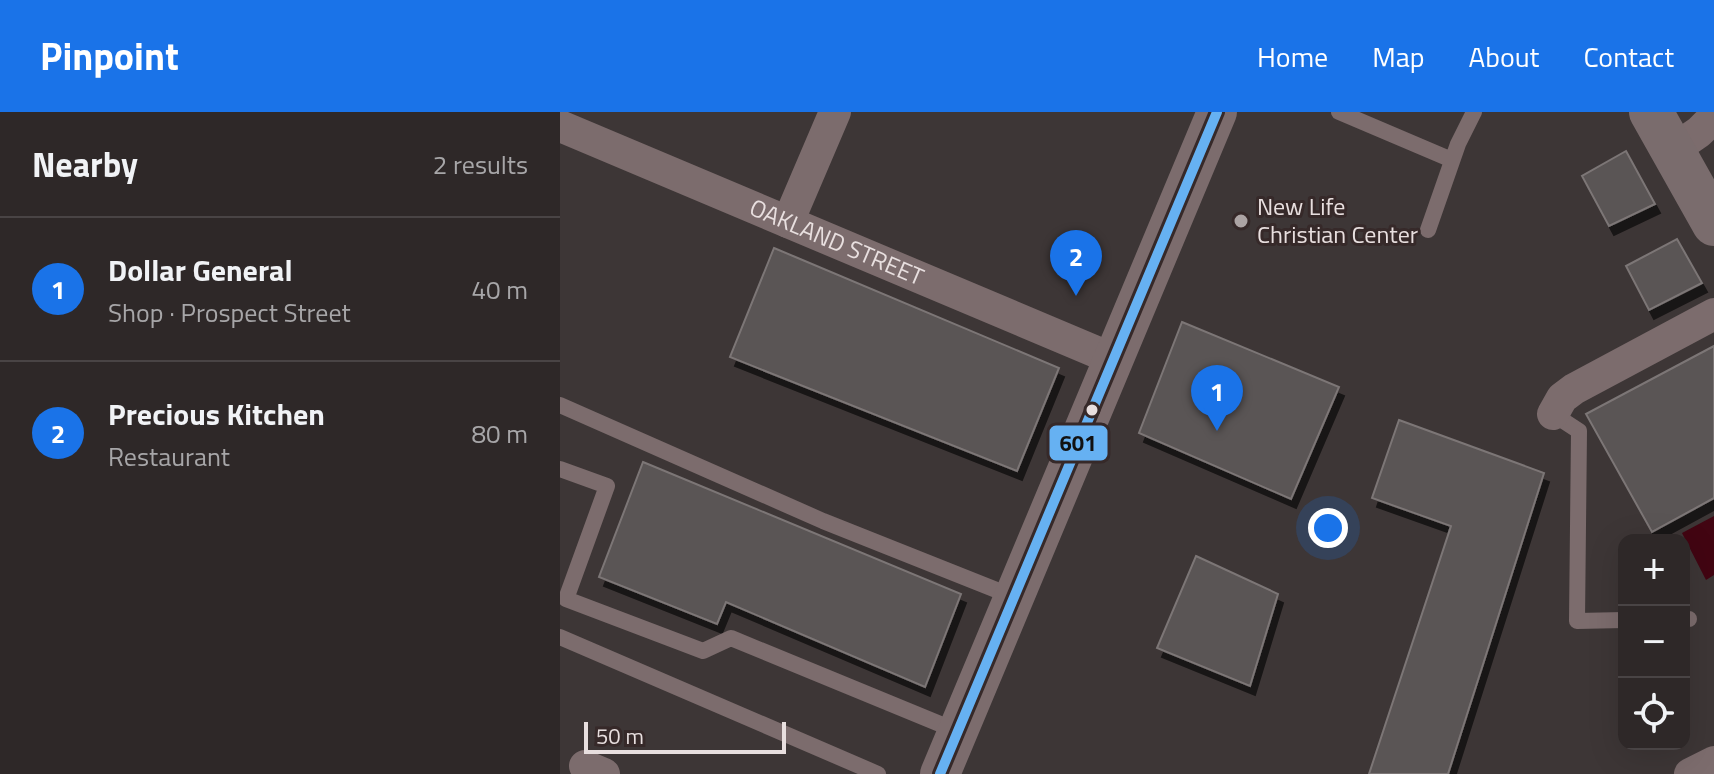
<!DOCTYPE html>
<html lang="en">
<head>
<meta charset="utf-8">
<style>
  :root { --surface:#2e2828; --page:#3a3434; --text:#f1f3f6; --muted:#a7a6a8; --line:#494445; --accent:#1a73e8 }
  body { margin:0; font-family:"Titillium Web",sans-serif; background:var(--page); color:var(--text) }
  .controls { position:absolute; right:24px; bottom:24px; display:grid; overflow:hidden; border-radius:16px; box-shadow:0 8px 32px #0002 }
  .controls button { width:72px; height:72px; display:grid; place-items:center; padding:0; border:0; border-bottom:2px solid var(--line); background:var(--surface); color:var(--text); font:40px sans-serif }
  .scale { position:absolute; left:24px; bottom:20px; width:202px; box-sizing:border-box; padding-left:8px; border:4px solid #e8dfdf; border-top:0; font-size:22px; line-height:28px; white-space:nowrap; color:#e8dfdf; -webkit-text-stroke:6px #362929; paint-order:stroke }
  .you { position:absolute; left:768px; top:416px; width:28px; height:28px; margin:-20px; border:6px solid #fff; border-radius:50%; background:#1a73e8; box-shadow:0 0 0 12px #1a73e833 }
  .badge { display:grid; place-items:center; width:52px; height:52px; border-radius:50%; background:var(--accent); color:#fff; font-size:26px; font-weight:700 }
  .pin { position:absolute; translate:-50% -66px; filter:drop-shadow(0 2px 4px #0008) }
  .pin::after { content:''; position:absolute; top:42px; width:28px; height:24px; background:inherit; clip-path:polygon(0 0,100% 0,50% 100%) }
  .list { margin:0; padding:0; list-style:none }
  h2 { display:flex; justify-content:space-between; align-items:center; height:104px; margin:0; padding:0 32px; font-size:34px }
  h2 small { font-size:26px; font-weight:400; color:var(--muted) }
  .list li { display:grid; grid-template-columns:52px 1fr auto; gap:24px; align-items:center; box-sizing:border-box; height:144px; padding:0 32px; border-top:2px solid var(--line) }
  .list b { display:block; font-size:30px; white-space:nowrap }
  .list p { margin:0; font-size:26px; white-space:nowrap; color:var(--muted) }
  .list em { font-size:26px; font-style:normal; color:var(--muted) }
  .icon { flex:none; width:44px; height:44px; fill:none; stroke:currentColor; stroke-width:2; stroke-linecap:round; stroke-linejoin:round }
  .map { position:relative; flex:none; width:1154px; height:662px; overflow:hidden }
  header { display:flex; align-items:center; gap:48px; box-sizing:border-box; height:112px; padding:0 40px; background:var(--accent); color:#fff }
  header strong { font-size:38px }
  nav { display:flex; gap:44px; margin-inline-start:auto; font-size:28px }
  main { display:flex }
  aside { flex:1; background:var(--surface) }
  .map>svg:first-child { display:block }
  .water { fill:#420512 }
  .building { fill:#5a5454; stroke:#7c7676; stroke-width:2; filter:url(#shadow) }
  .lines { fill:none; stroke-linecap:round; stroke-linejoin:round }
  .service { stroke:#7c6c6d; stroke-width:16 }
  .minor { stroke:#7c6c6d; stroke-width:32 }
  .tertiary { stroke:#7c6c6d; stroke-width:40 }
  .primary { stroke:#7a6c6d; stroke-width:44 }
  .bus-1-casing { stroke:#362929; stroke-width:16 }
  .bus-1 { stroke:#66b1f2; stroke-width:10 }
  .poi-dot { fill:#aca4a4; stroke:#362929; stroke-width:3 }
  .bus-dot { fill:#e8dfdf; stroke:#362929; stroke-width:3 }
  .labels { text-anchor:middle; stroke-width:6; stroke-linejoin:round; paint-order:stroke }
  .poi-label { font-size:24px; fill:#e8dfdf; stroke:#362929; text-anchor:start }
  .street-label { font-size:24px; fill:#e8dfdf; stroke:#362929 }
  .line-badge { stroke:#362929; stroke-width:3 }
  .pale-badge-label { font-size:22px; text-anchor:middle; font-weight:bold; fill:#111 }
</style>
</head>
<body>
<header>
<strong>Pinpoint</strong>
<nav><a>Home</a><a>Map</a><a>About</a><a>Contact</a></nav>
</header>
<main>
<aside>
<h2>Nearby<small>2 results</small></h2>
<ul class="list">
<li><span class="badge">1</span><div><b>Dollar General</b><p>Shop · Prospect Street</p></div><em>40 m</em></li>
<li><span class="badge">2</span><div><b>Precious Kitchen</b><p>Restaurant</p></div><em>80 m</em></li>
</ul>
</aside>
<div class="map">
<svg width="1154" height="662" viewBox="0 0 1154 662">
  <defs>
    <filter id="shadow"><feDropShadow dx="5" dy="9" stdDeviation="0" flood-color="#0009"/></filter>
  </defs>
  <rect width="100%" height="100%" fill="#3d3636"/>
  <!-- water -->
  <path class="water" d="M1154,404v59l-8,5 -24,-47z"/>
  <!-- building -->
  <path class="building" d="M1066,39l29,53 -46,22 -27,-50z
    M1117,127l25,44 -53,27 -23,-44z
    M214,136l285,120 -42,103 -287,-114z
    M622,210l157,65 -48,112 -152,-66z
    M1154,234v152l-62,34 -66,-118z
    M839,308l145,53 -96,301h-79l82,-248 -79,-28z
    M83,350l318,132 -36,93 -199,-85 -9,22 -118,-47z
    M636,444l82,38 -28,92 -93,-38z"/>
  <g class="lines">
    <!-- service -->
    <path class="service" d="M779,0l113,48
      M868,118l30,-86 16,-32
      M0,293l263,116 191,76
      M993,302l26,17 -2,190 47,-1
      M0,357l47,17 -41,113 137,52 28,-13 226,93
      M1124,507h5
      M0,525l318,137"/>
    <!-- minor -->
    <g class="minor">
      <path id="s1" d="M0,14l553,233"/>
      <path d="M1113,38l26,-18 15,-15"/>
      <path d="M228,110l47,-110"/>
      <path d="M993,302l9,-16 12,-9 140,-75"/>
      <path d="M25,654l19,8"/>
      <path d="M1130,662l24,-12"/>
    </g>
    <!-- tertiary -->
    <path class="tertiary" d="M380,662l277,-662"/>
    <!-- primary -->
    <path class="primary" d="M1091,0l63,112"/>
    <!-- bus-1 casing -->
    <g class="bus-1-casing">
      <path id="bus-1" d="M380,662l277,-662"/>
    </g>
    <!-- bus-1 -->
    <use href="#bus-1" class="bus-1"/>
  </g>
  <!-- markers -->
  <circle class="poi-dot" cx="681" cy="109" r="8"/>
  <circle class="bus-dot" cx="532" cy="298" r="7"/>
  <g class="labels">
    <!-- poi labels -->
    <g class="poi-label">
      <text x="697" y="103">New Life<tspan x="697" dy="28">Christian Center</tspan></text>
    </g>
    <!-- street labels -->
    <g class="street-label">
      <text dy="8" stroke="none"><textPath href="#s1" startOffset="300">OAKLAND STREET</textPath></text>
    </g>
  </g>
  <rect class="line-badge" x="488" y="312" width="61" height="38" rx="8" fill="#66b1f2"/>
  <g class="pale-badge-label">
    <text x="518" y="339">601</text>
  </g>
</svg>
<div class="controls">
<button>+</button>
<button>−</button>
<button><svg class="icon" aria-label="locate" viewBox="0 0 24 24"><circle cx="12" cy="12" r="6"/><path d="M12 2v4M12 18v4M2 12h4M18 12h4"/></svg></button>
</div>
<div class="scale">50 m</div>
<div class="you"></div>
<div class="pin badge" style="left:657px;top:319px">1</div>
<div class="pin badge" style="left:516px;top:184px">2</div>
</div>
</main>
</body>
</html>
